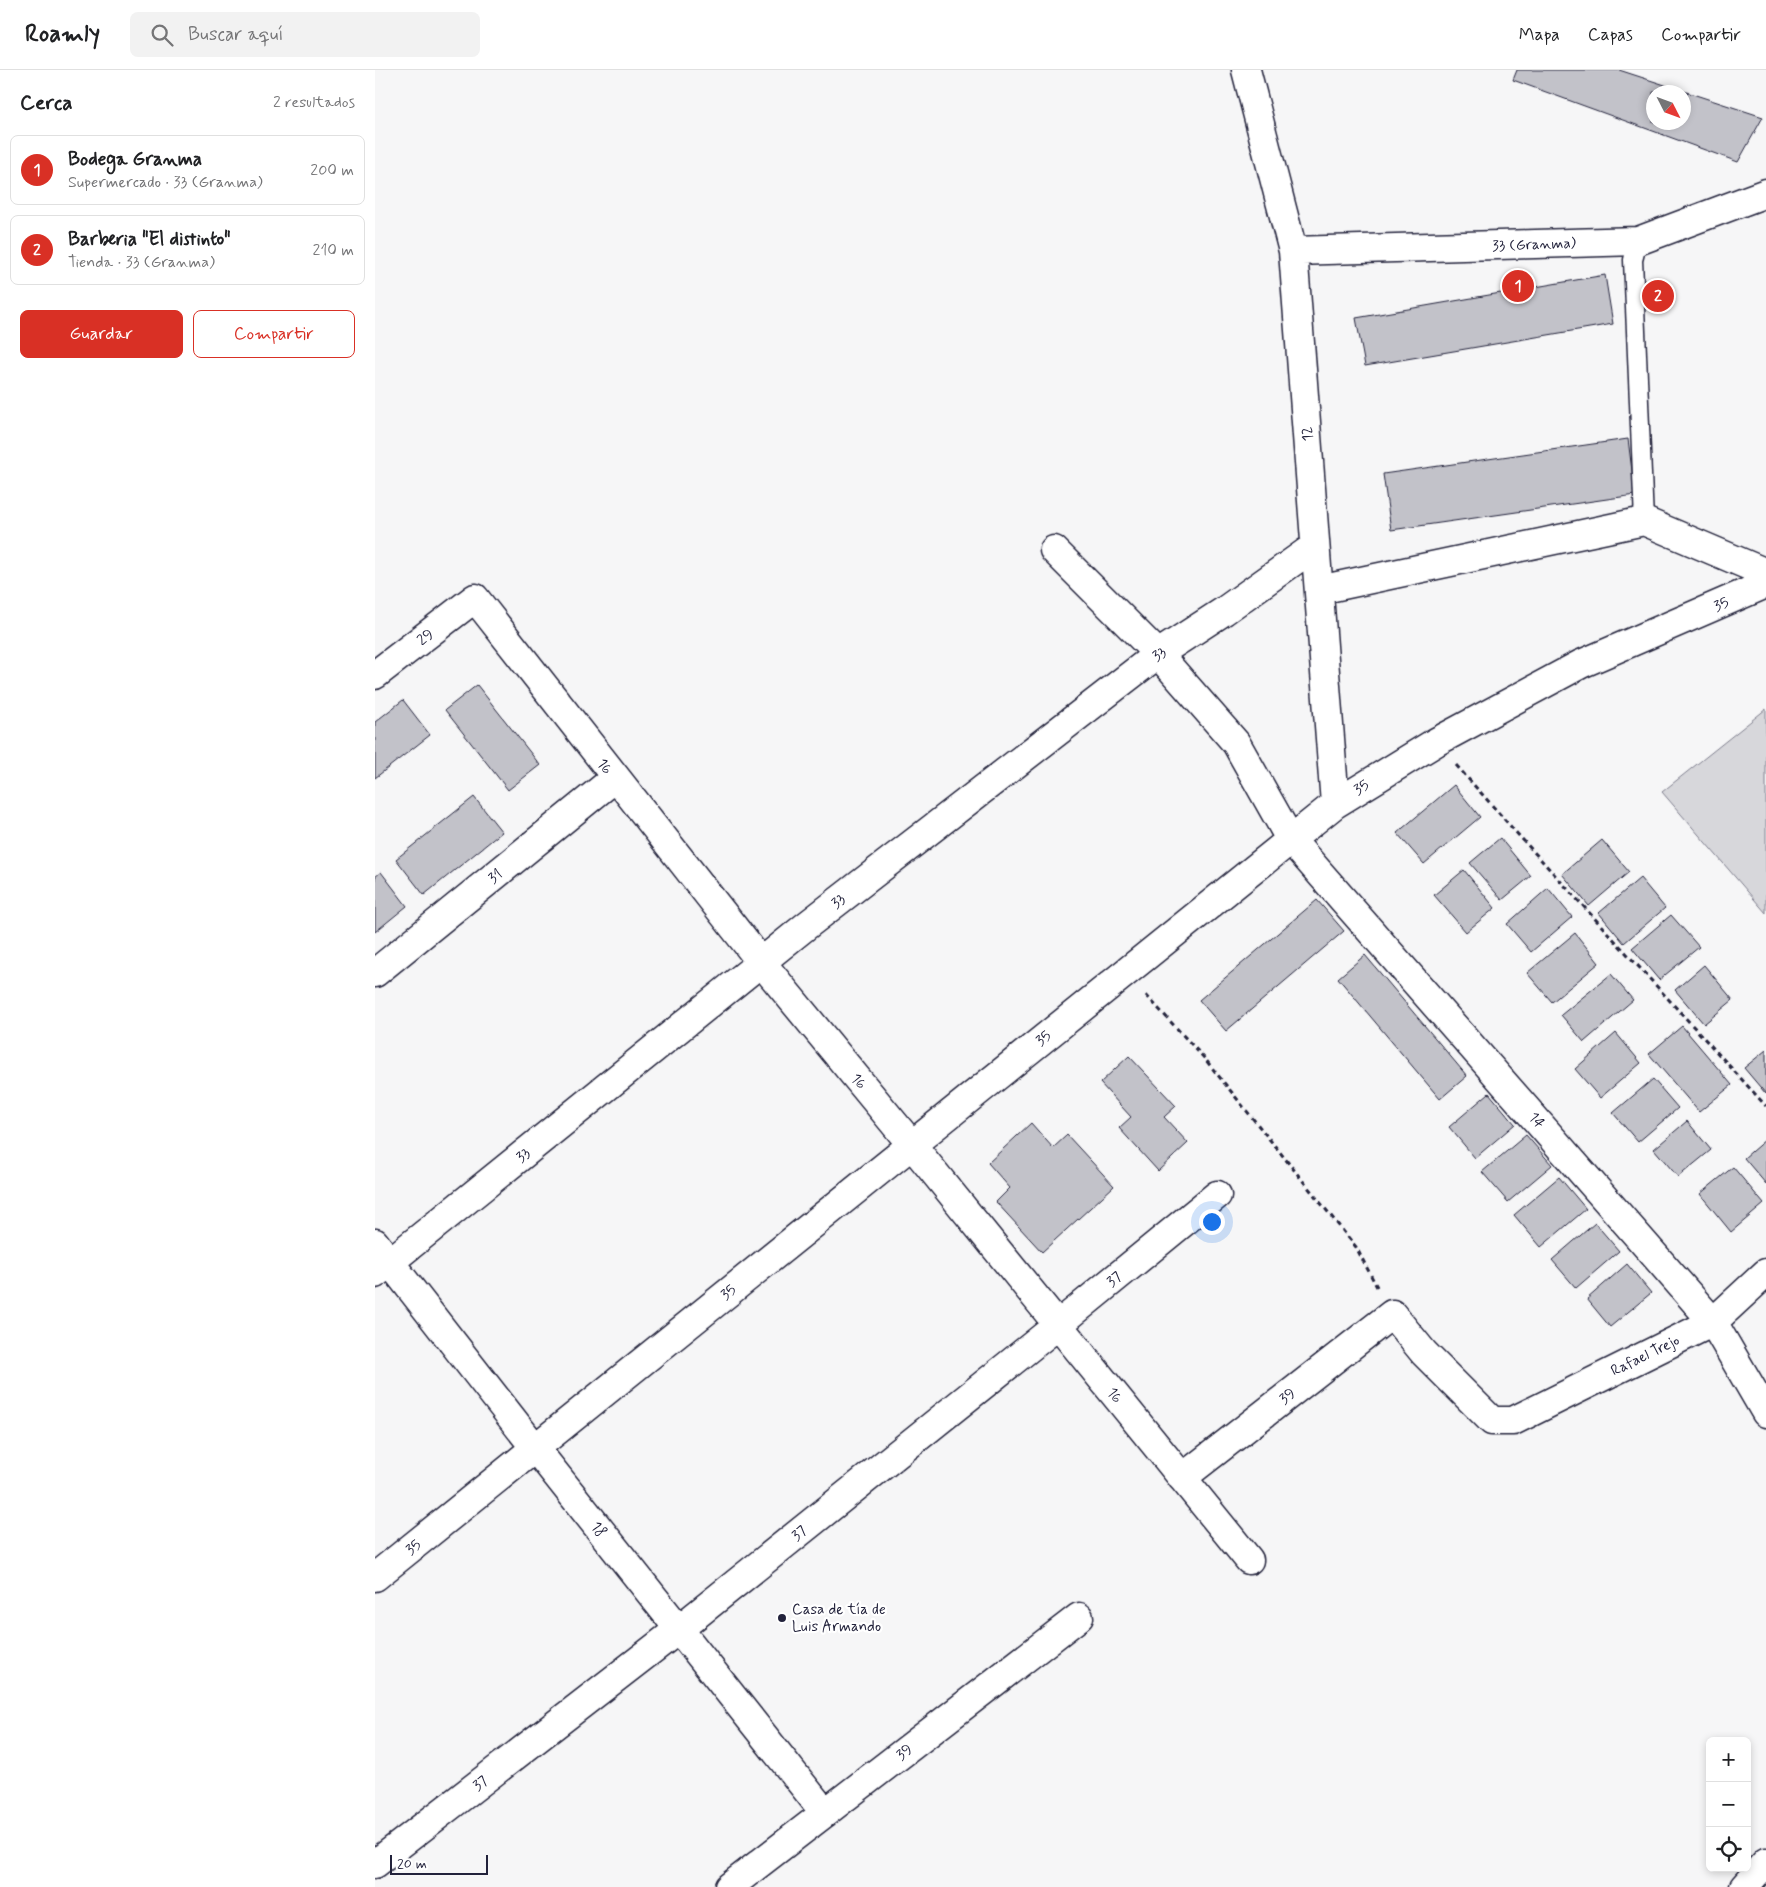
<!DOCTYPE html>
<html lang="es">
<head>
<meta charset="utf-8">
<style>
  :root { --surface:#fff; --page:#f2f2f2; --text:#202124; --muted:#757577; --line:#e0e0e0; --accent:#d93025 }
  body { margin:0; font-family:Mynerve,sans-serif; background:var(--page); color:var(--text) }
  .controls { position:absolute; right:15px; bottom:15px; display:grid; overflow:hidden; border-radius:8px; box-shadow:0 2px 8px #0003 }
  .controls button { width:45px; height:45px; display:grid; place-items:center; padding:0; border:0; border-bottom:1px solid var(--line); background:var(--surface); color:var(--text); font:25px sans-serif }
  .compass { position:absolute; left:1271px; top:15px; width:45px; height:45px; border-radius:50%; background:var(--surface); box-shadow:0 2px 8px #0003; rotate:132deg }
  .scale { position:absolute; left:15px; bottom:12px; width:98px; box-sizing:border-box; padding-left:5px; border:2px solid #22223b; border-top:0; font-size:14px; line-height:18px; white-space:nowrap; color:#22223b; -webkit-text-stroke:4px #fff; paint-order:stroke }
  .you { position:absolute; left:836px; top:1151px; width:18px; height:18px; margin:-12px; border:4px solid #fff; border-radius:50%; background:#1a73e8; box-shadow:0 0 0 8px #1a73e833 }
  .badge { display:grid; place-items:center; width:32px; height:32px; border-radius:50%; background:var(--accent); color:#fff; font-size:16px; font-weight:700 }
  .pin { position:absolute; translate:-50% -50%; border:2px solid #fff; box-shadow:0 1px 5px #0006 }
  .list { margin:0; padding:0; list-style:none }
  h2 { display:flex; justify-content:space-between; align-items:center; height:65px; margin:0; padding:0 20px; font-size:21px }
  h2 small { font-size:16px; font-weight:400; color:var(--muted) }
  .list li { display:grid; grid-template-columns:32px 1fr auto; gap:15px; align-items:center; box-sizing:border-box; height:70px; margin:0 10px 10px; padding:0 10px; border:1px solid var(--line); border-radius:8px }
  .list b { display:block; font-size:19px; white-space:nowrap }
  .list p { margin:0; font-size:16px; white-space:nowrap; color:var(--muted) }
  .list em { font-size:16px; font-style:normal; color:var(--muted) }
  .actions { display:flex; gap:10px; padding:15px 20px }
  .actions a { flex:1; padding:11px 0; border:1px solid var(--accent); border-radius:8px; text-align:center; font-size:18px; color:var(--accent) }
  .actions .main { background:var(--accent); color:#fff }
  .icon { flex:none; width:28px; height:28px; fill:none; stroke:currentColor; stroke-width:2; stroke-linecap:round; stroke-linejoin:round }
  .map { position:relative; flex:none; width:1391px; height:1817px; overflow:hidden }
  header { display:flex; align-items:center; gap:30px; box-sizing:border-box; height:70px; padding:0 25px; background:var(--surface); border-bottom:1px solid var(--line) }
  header strong { font-size:24px }
  nav { display:flex; gap:28px; margin-inline-start:auto; font-size:18px }
  .search { width:350px; height:45px; background:var(--page); display:flex; align-items:center; gap:12px; box-sizing:border-box; padding:0 18px; border-radius:8px; color:var(--muted); font-size:19px }
  main { display:flex }
  aside { flex:1; background:var(--surface) }
  .map>svg:first-child { display:block }
  .green { fill:#d7d7db; stroke:#7c7c8b }
  .building { fill:#c2c2c9; stroke:#22223b; fill-rule:evenodd }
  .lines { fill:none; stroke-linecap:round; stroke-linejoin:round }
  .service-casing { stroke:#22223b; stroke-width:21 }
  .minor-casing { stroke:#22223b; stroke-width:31 }
  .path { stroke:#22223b; stroke-width:3; stroke-dasharray:5 4; stroke-linecap:butt }
  .service { stroke:#fff; stroke-width:18 }
  .minor { stroke:#fff; stroke-width:28 }
  .poi-dot { fill:#22223b; stroke:#fff; stroke-width:2 }
  .labels { text-anchor:middle; stroke-width:4.5; stroke-linejoin:round; paint-order:stroke }
  .street-label { font-size:15px; fill:#22223b; stroke:#fff }
  .poi-label { font-size:15px; fill:#22223b; stroke:#fff; text-anchor:start }
</style>
</head>
<body>
<header>
<strong>Roamly</strong>
<div class="search"><svg class="icon" aria-label="search" viewBox="0 0 24 24"><circle cx="10" cy="10" r="6"/><path d="M15 15l6 6"/></svg>Buscar aquí</div>
<nav><a>Mapa</a><a>Capas</a><a>Compartir</a></nav>
</header>
<main>
<aside>
<h2>Cerca<small>2 resultados</small></h2>
<ul class="list">
<li><span class="badge">1</span><div><b>Bodega Granma</b><p>Supermercado · 33 (Granma)</p></div><em>200 m</em></li>
<li><span class="badge">2</span><div><b>Barberia &quot;El distinto&quot;</b><p>Tienda · 33 (Granma)</p></div><em>210 m</em></li>
</ul>
<div class="actions"><a class="main">Guardar</a><a>Compartir</a></div>
</aside>
<div class="map">
<svg width="1391" height="1817" viewBox="0 0 1391 1817">
  <rect width="100%" height="100%" fill="#f6f6f7"/>
  <filter id="ink" filterUnits="userSpaceOnUse"><feTurbulence type="fractalNoise" baseFrequency=".02" numOctaves="2"/><feDisplacementMap in="SourceGraphic" scale="10" xChannelSelector="R" yChannelSelector="G"/><feConvolveMatrix kernelMatrix="1 2 1 2 8 2 1 2 1" color-interpolation-filters="sRGB"/></filter>
  <g filter="url(#ink)">
    <!-- green -->
    <path class="green" d="M1391,639v204l-104,-121z"/>
    <!-- building -->
    <path class="building" d="M1142,0h102l144,47 -25,45 -225,-82zM1278,22h30v30h-30z
      M1230,205l8,49 -248,42 -9,-48z
      M1253,369l7,56 -244,35 -8,-56z
      M102,615l63,80 -32,25 -63,-80z
      M28,630l27,35 -55,43v-56z
      M1079,715l26,32 -56,47 -27,-31z
      M99,727l28,35 -78,63 -28,-36z
      M1125,768l31,38 -29,24 -32,-37z
      M1227,770l27,32 -40,34 -27,-32z
      M1089,800l31,38 -29,24 -32,-37z
      M6,802l26,34 -32,26v-55z
      M1265,808l25,30 -41,35 -25,-30z
      M1173,818l24,29 -41,35 -24,-28z
      M942,830l27,31 -118,100 -27,-31z
      M1296,845l28,32 -40,33 -27,-32z
      M1200,863l24,30 -47,39 -25,-29z
      M990,885l102,121 -27,23 -102,-121z
      M1329,895l29,35 -29,24 -29,-34z
      M1236,904l22,26 -49,42 -23,-27z
      M1307,956l50,59 -33,27 -50,-58z
      M1241,963l25,30 -41,35 -25,-29z
      M1391,980v44l-22,-26z
      M754,986l47,50 -12,11 24,26 -30,28 -39,-43 12,-11 -31,-34z
      M1278,1009l25,29 -40,34 -25,-29z
      M1114,1023l26,31 -40,34 -26,-31z
      M1312,1051l24,29 -33,27 -24,-28z
      M656,1053l22,25 14,-13 47,51 -72,66 -46,-50 14,-14 -22,-25z
      M1151,1065l26,30 -44,37 -26,-30z
      M1391,1069v45l-22,-26z
      M1358,1097l31,37 -33,28 -31,-38z
      M1184,1107l27,32 -45,38 -27,-32z
      M1220,1153l24,28 -43,37 -24,-28z
      M1252,1194l24,29 -41,34 -23,-28z"/>
    <g class="lines">
      <!-- service casing -->
      <g class="service-casing">
        <path id="service" d="M1263,171l-5,19 11,261"/>
      </g>
      <!-- minor casing -->
      <g class="minor-casing">
        <path id="minor" d="M871,0l47,181 42,553
          M918,181l345,-10 128,-48
          M679,480l104,104 78,89 54,96 423,483 53,91
          M944,520l325,-69 122,52
          M0,605l100,-77 286,364 151,183 337,415
          M0,903l240,-195
          M0,1173l160,205 290,365
          M0,1204l431,-348 352,-272 66,-43 91,-65
          M807,1408l210,-164 32,39 68,68h21l200,-99 53,-49
          M0,1507l960,-773 101,-62 145,-78 185,-80
          M0,1794l304,-235 379,-304 159,-130
          M354,1817l350,-270
          M1369,1817l22,-25"/>
      </g>
      <!-- path -->
      <path class="path" d="M1081,695l66,74 244,267
        M771,925l59,64 151,188 21,40"/>
      <!-- service -->
      <use href="#service" class="service"/>
      <!-- minor -->
      <use href="#minor" class="minor"/>
    </g>
  </g>
  <!-- markers -->
  <circle class="poi-dot" cx="407" cy="1548" r="5"/>
  <g class="labels">
    <!-- street labels -->
    <g class="street-label">
      <text transform="translate(1159 174) rotate(-2)" y="5">33 (Granma)</text>
      <text transform="translate(932 364) rotate(-94)" y="5">12</text>
      <text transform="translate(1346 534) rotate(-23)" y="5">35</text>
      <text transform="translate(50 567) rotate(-38)" y="5">29</text>
      <text transform="translate(784 584) rotate(-35)" y="5">33</text>
      <text transform="translate(230 696) rotate(52)" y="5">16</text>
      <text transform="translate(986 717) rotate(-32)" y="5">35</text>
      <text transform="translate(120 806) rotate(-39)" y="5">31</text>
      <text transform="translate(463 831) rotate(-38)" y="5">33</text>
      <text transform="translate(668 968) rotate(-39)" y="5">35</text>
      <text transform="translate(484 1011) rotate(50)" y="5">16</text>
      <text transform="translate(1162 1050) rotate(49)" y="5">14</text>
      <text transform="translate(148 1085) rotate(-39)" y="5">33</text>
      <text transform="translate(739 1209) rotate(-39)" y="5">37</text>
      <text transform="translate(353 1222) rotate(-39)" y="5">35</text>
      <text transform="translate(1270 1285) rotate(-26)" y="5">Rafael Trejo</text>
      <text transform="translate(740 1325) rotate(51)" y="5">16</text>
      <text transform="translate(912 1326) rotate(-38)" y="5">39</text>
      <text transform="translate(224 1459) rotate(52)" y="5">18</text>
      <text transform="translate(424 1463) rotate(-39)" y="5">37</text>
      <text transform="translate(38 1477) rotate(-39)" y="5">35</text>
      <text transform="translate(529 1682) rotate(-38)" y="5">39</text>
      <text transform="translate(105 1713) rotate(-38)" y="5">37</text>
    </g>
    <!-- poi labels -->
    <g class="poi-label">
      <text x="417" y="1544">Casa de tía de<tspan x="417" dy="17">Luis Armando</tspan></text>
    </g>
  </g>
</svg>
<div class="controls">
<button>+</button>
<button>−</button>
<button><svg class="icon" aria-label="locate" viewBox="0 0 24 24"><circle cx="12" cy="12" r="6"/><path d="M12 2v4M12 18v4M2 12h4M18 12h4"/></svg></button>
</div>
<svg class="compass" viewBox="-18 -18 36 36"><path d="M0-13l5 13h-10z" fill="#e53935"/><path d="M0 13l5-13h-10z" fill="#757577"/></svg>
<div class="scale">20 m</div>
<div class="you"></div>
<div class="pin badge" style="left:1143px;top:216px">1</div>
<div class="pin badge" style="left:1283px;top:226px">2</div>
</div>
</main>
</body>
</html>
